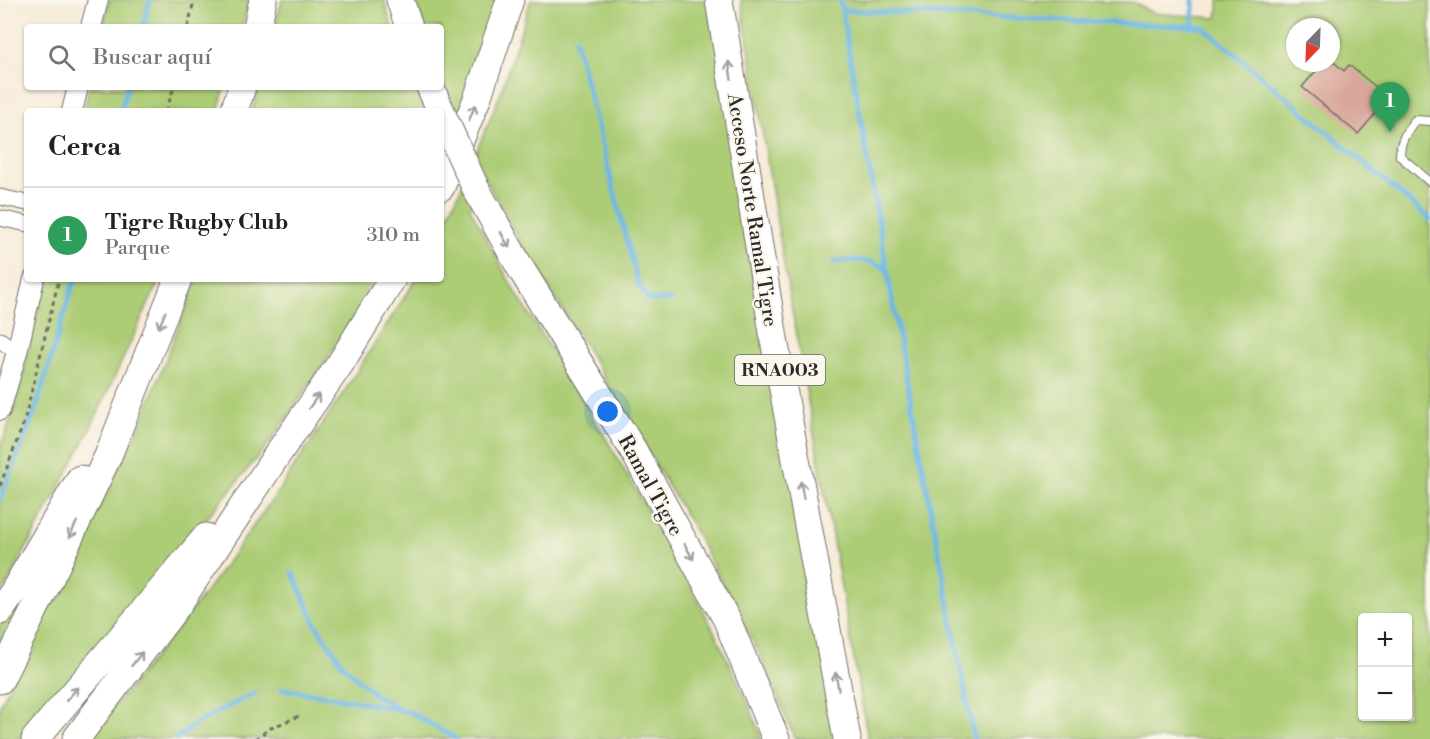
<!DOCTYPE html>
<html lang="es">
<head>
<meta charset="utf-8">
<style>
  :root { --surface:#fff; --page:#f2f2f2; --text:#202124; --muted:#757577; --line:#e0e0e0; --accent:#ea580c }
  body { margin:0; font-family:"Libre Bodoni",serif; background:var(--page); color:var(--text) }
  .controls { position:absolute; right:18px; bottom:18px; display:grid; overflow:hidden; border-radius:6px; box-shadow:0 2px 4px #0004 }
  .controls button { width:54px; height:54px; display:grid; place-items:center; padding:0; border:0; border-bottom:2px solid var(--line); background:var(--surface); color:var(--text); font:30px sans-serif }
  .compass { position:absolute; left:1286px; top:18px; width:54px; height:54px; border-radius:50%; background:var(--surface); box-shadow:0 2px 4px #0004; rotate:203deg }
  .you { position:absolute; left:608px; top:412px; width:21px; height:21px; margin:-15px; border:4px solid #fff; border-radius:50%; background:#1a73e8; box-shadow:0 0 0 9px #1a73e833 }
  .badge { display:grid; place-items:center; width:39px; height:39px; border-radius:50%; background:var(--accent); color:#fff; font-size:20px; font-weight:700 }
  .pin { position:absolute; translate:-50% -50px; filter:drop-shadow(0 2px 3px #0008) }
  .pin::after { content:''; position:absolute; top:32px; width:21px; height:18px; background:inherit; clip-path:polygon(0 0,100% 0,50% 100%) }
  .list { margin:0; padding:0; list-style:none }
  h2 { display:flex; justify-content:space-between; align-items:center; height:78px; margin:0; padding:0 24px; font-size:26px }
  h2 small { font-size:20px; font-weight:400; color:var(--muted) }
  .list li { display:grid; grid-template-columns:39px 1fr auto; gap:18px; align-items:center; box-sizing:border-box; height:96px; padding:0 24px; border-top:2px solid var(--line) }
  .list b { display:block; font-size:22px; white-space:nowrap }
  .list p { margin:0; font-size:20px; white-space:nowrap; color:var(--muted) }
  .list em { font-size:20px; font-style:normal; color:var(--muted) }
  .icon { flex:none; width:33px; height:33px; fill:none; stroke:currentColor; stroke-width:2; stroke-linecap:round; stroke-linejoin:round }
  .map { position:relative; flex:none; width:1430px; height:739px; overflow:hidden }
  .search { position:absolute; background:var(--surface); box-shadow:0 2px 4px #0004; left:24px; top:24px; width:420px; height:66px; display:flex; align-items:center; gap:15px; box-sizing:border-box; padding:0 21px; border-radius:6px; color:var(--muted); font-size:22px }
  .panel { position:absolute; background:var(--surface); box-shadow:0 2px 4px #0004; left:24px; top:108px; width:420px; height:174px; border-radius:6px }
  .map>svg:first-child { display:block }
  .green { fill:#accc74; stroke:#6c7c50; stroke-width:1.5; fill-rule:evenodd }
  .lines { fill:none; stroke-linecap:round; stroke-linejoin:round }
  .stream { stroke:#6ab6e4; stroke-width:5 }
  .building { fill:#d8a799 }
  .service-casing { stroke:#726e68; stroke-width:10 }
  .minor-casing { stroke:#726e68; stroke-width:17 }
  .tertiary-casing { stroke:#726e68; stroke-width:22 }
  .motorway-casing { stroke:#726e68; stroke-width:29 }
  .path { stroke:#726e68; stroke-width:3; stroke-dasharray:4.5 4.5; stroke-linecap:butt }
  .service { stroke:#fff; stroke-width:8 }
  .minor { stroke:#fff; stroke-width:15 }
  .tertiary { stroke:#fff; stroke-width:20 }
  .motorway { stroke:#fff; stroke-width:27 }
  .motorway-bridge-casing { stroke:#726e68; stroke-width:29; stroke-linecap:butt }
  .motorway-bridge { stroke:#fff; stroke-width:27 }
  .oneway { stroke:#a0a0a0 }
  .labels { text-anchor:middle; stroke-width:4.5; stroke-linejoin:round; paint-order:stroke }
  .shield { fill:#fbf7ec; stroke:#696865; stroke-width:1.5 }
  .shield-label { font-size:18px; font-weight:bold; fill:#2b2b2b }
  .street-label { font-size:20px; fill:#2b2b2b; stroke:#fbf7ec }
</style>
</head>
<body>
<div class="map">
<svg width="1430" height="739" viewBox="0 0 1430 739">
  <rect width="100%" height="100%" fill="#fbf7ec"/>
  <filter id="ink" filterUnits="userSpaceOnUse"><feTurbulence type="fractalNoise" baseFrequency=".0167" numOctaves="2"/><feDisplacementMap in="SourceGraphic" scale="12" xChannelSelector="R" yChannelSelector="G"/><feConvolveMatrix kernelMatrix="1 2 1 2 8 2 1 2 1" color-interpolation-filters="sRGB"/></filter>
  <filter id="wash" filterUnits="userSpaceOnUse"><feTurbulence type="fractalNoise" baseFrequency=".008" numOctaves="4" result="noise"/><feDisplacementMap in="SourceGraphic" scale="24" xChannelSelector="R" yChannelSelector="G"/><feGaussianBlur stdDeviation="1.35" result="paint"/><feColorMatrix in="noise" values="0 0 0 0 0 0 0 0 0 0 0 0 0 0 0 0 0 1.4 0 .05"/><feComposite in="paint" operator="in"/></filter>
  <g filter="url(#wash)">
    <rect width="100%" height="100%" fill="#f7ebd8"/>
    <!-- green -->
    <path class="green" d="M109,0h140l-7,27h-139z
      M282,0h102l8,27h-117z
      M415,0h85l-59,168v-29l12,-34 -12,-26v-52h-17z
      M531,0h179l129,739h-44l-34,-82 -70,-133 -110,-185 -62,-99 -35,-64 -14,32 43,80 95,154 69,119 37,70 34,72 14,36h-676l44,-51 78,-99 67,-93 65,-98 76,-119h25v-50l16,-32 43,-102z
      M741,0h290l102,2 20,11 64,5 2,-18h211v739h-562l-83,-468zM1295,27h36v36h-36zM1362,618h46v98h-46z
      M89,87h136l-7,24h-134z
      M259,87h158l11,24h-176z
      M45,279h115l-73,157 -87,161v-149l16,-43z
      M197,279h184l-110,162 -179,215 -71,83h-21v-34l141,-282z
      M27,594l-27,69v-38l19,-30z"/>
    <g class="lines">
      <!-- stream -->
      <path class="stream" d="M840,0l59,339 75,400
        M842,10l361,17 227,192
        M1193,26v-26
        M143,27l7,-27
        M575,39l63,245 11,16h22
        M121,111l6,-24
        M834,262c18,-2 39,-4 53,8
        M0,499l36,-90 36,-122 5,-8
        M293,573l23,52 27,40 31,29 24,14
        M282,689l52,8 76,15 46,27
        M176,739l22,-17 57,-29"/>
    </g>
    <g id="blocks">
      <!-- building -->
      <path class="building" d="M1323,63h12l9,8 5,-6 40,33 -31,36 -56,-47z"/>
    </g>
  </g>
  <g filter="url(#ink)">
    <use href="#blocks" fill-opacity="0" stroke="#726e68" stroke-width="1.5"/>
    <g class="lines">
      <!-- service casing -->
      <g class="service-casing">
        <path id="service" d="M1430,121l-15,-1c-9,12 -15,21 -15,36l30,26"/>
      </g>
      <!-- minor casing -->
      <g class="minor-casing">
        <path id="minor" d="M0,197l27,6
          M0,218l27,6
          M0,340l17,12"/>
      </g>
      <!-- tertiary casing -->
      <g class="tertiary-casing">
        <path id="tertiary" d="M91,27l7,-27
          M72,111l6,-24
          M0,410l17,-58 17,-73"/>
      </g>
      <!-- motorway casing -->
      <g class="motorway-casing">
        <path id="motorway" d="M400,0l9,27
          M719,0l56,345 72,394
          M257,27l6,-27
          M430,87l11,24
          M234,111l8,-24
          M441,187l36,-88 33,-99
          M476,189l45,80 111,179 95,172 49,119
          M0,611l12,-17 68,-115
          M0,680l56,-114 52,-110 70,-177
          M35,739l171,-202
          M76,739l23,-31 78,-102 104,-157 59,-85 52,-85"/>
      </g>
      <!-- path -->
      <path class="path" d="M188,27l6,-27
        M166,111l8,-24
        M0,486l24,-64 35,-143
        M255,739l16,-11 30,-13"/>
      <!-- service -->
      <use href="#service" class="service"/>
      <!-- minor -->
      <use href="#minor" class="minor"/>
      <!-- tertiary -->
      <use href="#tertiary" class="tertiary"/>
      <!-- motorway -->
      <use href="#motorway" class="motorway"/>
      <!-- motorway-bridge casing -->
      <g class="motorway-bridge-casing">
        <path id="motorway-bridge" d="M441,112l35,77"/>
      </g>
      <!-- motorway-bridge -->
      <use href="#motorway-bridge" class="motorway-bridge"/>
    </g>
    <!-- one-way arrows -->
    <defs><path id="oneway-shaft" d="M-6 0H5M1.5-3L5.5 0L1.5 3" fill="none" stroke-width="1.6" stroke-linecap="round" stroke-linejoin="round" transform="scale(1.5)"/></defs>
    <g class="oneway">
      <use href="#oneway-shaft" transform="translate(730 70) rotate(-99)"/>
      <use href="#oneway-shaft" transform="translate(472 113) rotate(-68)"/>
      <use href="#oneway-shaft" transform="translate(505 240) rotate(61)"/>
      <use href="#oneway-shaft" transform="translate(162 320) rotate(112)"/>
      <use href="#oneway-shaft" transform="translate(314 401) rotate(-55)"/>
      <use href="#oneway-shaft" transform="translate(802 490) rotate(-100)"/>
      <use href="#oneway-shaft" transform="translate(73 530) rotate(115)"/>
      <use href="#oneway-shaft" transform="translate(689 552) rotate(61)"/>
      <use href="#oneway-shaft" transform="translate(137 659) rotate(-52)"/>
      <use href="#oneway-shaft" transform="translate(837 681) rotate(-100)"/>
      <use href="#oneway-shaft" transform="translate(72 694) rotate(-50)"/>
    </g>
  </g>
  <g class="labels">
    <!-- shield labels -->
    <rect class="shield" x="735" y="355" width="90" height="30" rx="4.5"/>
    <g class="shield-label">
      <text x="780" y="376">RNA003</text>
    </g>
    <!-- street labels -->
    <g class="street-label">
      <text transform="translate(753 210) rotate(81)" y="7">Acceso Norte Ramal Tigre</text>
      <text transform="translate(651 485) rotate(61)" y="7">Ramal Tigre</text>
    </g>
  </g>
</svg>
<div class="controls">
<button>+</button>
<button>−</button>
</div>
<svg class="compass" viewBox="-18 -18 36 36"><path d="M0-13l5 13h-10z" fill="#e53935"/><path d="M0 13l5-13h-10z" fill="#757577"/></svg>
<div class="you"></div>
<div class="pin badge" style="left:1390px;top:132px;background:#2e9e5b">1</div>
<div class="search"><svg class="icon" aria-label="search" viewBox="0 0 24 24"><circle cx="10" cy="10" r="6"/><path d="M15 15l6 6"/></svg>Buscar aquí</div>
<section class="panel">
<h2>Cerca<small></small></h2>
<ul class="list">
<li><span class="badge" style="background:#2e9e5b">1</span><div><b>Tigre Rugby Club</b><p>Parque</p></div><em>310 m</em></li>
</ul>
</section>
</div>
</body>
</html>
